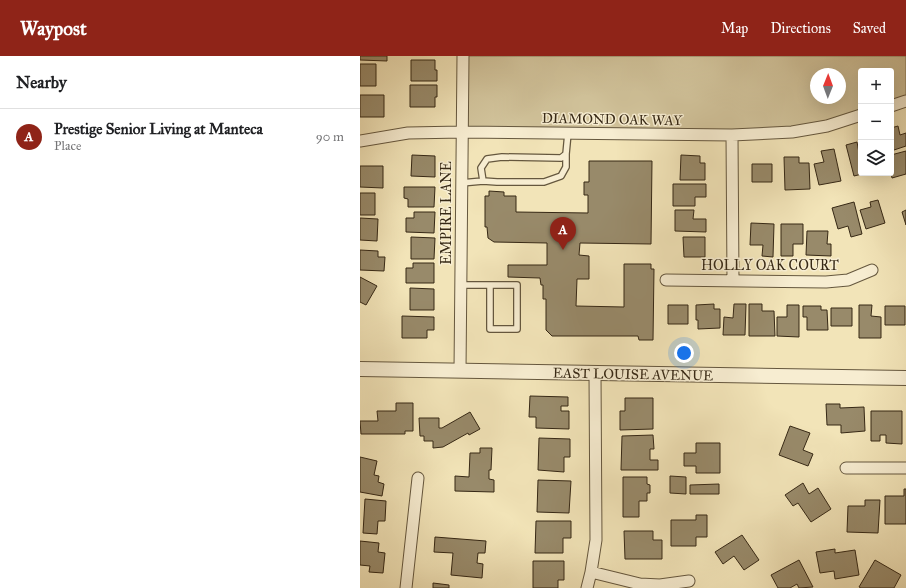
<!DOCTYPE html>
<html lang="en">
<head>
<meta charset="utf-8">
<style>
  :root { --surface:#fff; --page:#f2f2f2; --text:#202124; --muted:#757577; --line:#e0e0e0; --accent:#8f2418 }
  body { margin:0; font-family:"IM FELL Great Primer",serif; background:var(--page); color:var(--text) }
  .controls { position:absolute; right:12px; top:12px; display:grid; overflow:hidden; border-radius:4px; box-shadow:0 4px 16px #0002 }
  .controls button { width:36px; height:36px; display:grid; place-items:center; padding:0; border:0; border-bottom:1px solid var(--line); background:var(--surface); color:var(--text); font:20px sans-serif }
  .compass { position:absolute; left:450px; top:12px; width:36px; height:36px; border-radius:50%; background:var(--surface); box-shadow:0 4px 16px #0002; rotate:1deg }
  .you { position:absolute; left:324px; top:297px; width:14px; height:14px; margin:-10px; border:3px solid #fff; border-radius:50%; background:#1a73e8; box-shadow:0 0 0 6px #1a73e833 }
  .badge { display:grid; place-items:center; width:26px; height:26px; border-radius:50%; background:var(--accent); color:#fff; font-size:13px; font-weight:700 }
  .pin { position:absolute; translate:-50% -33px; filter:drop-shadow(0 1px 2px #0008) }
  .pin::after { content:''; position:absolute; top:21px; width:14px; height:12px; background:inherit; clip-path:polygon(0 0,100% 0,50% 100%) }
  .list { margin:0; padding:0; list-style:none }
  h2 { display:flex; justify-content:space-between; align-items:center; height:52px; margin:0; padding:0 16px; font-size:17px }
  h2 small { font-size:13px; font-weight:400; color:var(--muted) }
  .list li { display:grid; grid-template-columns:26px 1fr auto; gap:12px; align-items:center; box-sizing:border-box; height:56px; padding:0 16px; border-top:1px solid var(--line) }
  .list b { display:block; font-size:15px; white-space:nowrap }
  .list p { margin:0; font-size:13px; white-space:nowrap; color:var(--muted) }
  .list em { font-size:13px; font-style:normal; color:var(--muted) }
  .icon { flex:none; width:22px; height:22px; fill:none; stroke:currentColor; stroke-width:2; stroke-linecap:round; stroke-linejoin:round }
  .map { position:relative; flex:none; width:546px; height:532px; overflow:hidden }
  header { display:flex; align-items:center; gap:24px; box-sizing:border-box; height:56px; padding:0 20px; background:var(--accent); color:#fff }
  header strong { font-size:19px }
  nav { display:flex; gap:22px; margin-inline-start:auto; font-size:14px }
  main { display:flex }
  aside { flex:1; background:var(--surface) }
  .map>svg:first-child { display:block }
  .green { fill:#d2c49c; stroke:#847658; fill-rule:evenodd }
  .building { fill:#988a6a; stroke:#362815 }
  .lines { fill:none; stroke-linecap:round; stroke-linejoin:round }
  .service-casing { stroke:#65573e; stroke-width:8 }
  .minor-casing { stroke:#65573e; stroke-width:13 }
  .tertiary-casing { stroke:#65573e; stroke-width:16 }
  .service { stroke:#f7edd1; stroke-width:5.5 }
  .minor { stroke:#f7edd1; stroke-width:11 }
  .tertiary { stroke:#f7edd1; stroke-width:14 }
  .labels { text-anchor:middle; stroke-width:3; stroke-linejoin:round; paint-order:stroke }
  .street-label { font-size:14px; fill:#362815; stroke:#f7edd1 }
</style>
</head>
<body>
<header>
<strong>Waypost</strong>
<nav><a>Map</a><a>Directions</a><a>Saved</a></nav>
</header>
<main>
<aside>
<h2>Nearby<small></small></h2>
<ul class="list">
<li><span class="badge">A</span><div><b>Prestige Senior Living at Manteca</b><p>Place</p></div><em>90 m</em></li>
</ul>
</aside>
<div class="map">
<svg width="546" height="532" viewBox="0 0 546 532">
  <rect width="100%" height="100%" fill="#f2e4b8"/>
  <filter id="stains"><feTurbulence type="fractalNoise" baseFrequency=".005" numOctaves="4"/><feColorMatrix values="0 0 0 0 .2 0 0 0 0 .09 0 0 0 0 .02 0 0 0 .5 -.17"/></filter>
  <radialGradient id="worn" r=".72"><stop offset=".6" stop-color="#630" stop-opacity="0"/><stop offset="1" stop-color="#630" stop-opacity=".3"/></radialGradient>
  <!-- green -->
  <path class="green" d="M103,0h443v45l-15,5v-35h-30v44l-69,17h-330zM456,18h24v24h-24z"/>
  <!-- building -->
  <path class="building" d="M0,0h27v5l-27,-1z
    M51,4h24v10h2v11h-26z
    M0,8h16v22h-16z
    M50,29h27v12h-2v10h-25z
    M0,39h24v22h-24z
    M538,70l2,9 6,-2v13l-15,5v-23z
    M497,86l2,11 2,-1v21h5l-12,3 -8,-31z
    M474,93l7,32 -22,4 -5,-21 10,-2 -3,-11z
    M546,95v23l-14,4 -1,-5v-18z
    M52,99l23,1v21l-24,-1z
    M321,99l19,1v7h5v17h-25z
    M424,101h15v6h10l1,26 -25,1z
    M229,105h63l-1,83 -71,-1 -1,12 10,1v23h-12l-1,27 48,1v-43h27v5h3l-1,71h-14l-1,-4h-86l-6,-6v-31h-3v-14h-2l-1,-7 -32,-1v-12h39v-22l-53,-1 -6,-4 -1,-11h-2v-31h4v-5l15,1v4h12v16l72,1v-18h-4v-13h5z
    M392,108h20v18h-20z
    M0,110h23v22l-23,-1z
    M313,128h33v13h-11v9h-22z
    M44,131h31l-1,20h-26v-8l-4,-1z
    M0,137h15v22h-15z
    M518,144l7,23 -19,6 -6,-19 11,-3 -1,-5z
    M494,146l8,32 -11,3 -3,-11 -10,3 -6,-21z
    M315,154h19l-1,9h13v13l-31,-1z
    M546,154v15l-4,-13z
    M54,156h21l-1,21 -28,-1v-14h8z
    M0,162l18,1 -1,22 -17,-1z
    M391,167l23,1 -1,33 -11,-1 1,-11h-13z
    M421,168h22v20h-10v12h-12z
    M447,175h21l-1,13h4v12l-25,-1z
    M51,181l24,1 -1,21h-23z
    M323,181h22v20h-21z
    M0,194l18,1v6h7l-1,14 -24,-1z
    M53,207h21v20h-28v-15h7z
    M0,221l17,9 -11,19 -6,-3z
    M50,232l24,1v21h-24z
    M354,248v5h6v19l-22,1v-9h-2v-15z
    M374,248h12l-1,31h-22l1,-18 9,1z
    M389,248h13v7h12l1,25h-26z
    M308,249h20v19h-20z
    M427,249h12v32l-22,-1v-19h10z
    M499,249h13l-1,11 10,1v21h-22z
    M443,250h18v4h6l1,20h-21v-13h-4z
    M525,250h20v19h-20z
    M471,252h21v18h-21z
    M42,260l32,1v13h-7v8h-25z
    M170,340l38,1v9h-7v5h8v18l-33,-1v-11h-7z
    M265,342h28v31l-33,1v-19h5z
    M36,347h17v28h-8v3h-44l-1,-13h18l-1,-10h19z
    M466,348h14v4l24,-1 1,24 -24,2v-8h-14z
    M511,355h31v33l-16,-1v-8h-6v6h-9z
    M110,356l10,17 -11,6 -1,-2 -25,14 -10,1v-7h-9v-5h-4l-1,-18h20v10h3z
    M430,370l20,7 -7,17 10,4 -5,12 -29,-11z
    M293,379l1,14h-4v11h8v10h-37l1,-34z
    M179,382l31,1v18h-6v15l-26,-2z
    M336,387h24v30h-24v-7h-12v-13h12z
    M120,392h12l-1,22h-2v9l5,1v12l-39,-1v-15l14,1 1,-24h10z
    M0,401l17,4 -3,14 5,1 -1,6 6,2 -2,12 -22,-4z
    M310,420l16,1v17l-16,-1z
    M263,421h24v7l3,1v8h-3v8h-8v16h-16z
    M178,424l33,1 -2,32 -32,-1z
    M443,427l6,11 9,-6 13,21 -20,13 -13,-19 -5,3 -8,-11z
    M359,428v10h-29v-9z
    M544,433h2v35h-21v-28h19z
    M5,443l21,2 -1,20h-7l-1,13 -14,-1z
    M505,444h15l-2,33 -31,-1 1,-26h17z
    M336,459h11v22h-11v9h-25v-26h25z
    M176,465h35v17h-8v15h-28z
    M264,475h29v9h9v19h-37z
    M382,479l17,25 -15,10 -10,-14 -11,8 -8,-12z
    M75,481l51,4 -1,12h-7l-1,10 6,1 -1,14 -31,-3 2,-22 -19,-1z
    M0,485l19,2 -1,9 7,1 -2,20 -14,-1 1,-6 -10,-1z
    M475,493v4l20,-3 4,25 -24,4 -1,-8 -14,2 -4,-21z
    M439,504l14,27 -14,1 -2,-4 -7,4h-12l-7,-13z
    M515,504l26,15 -7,13h-33l-2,-1z
    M173,505h31v19h-6v8h-25z
    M73,527l16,2v3h-16z"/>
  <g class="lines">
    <!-- service casing -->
    <g class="service-casing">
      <path id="service" d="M123,125l-2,-13 6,-9 15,-2 59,1 5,-4 2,-21
        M101,127l22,-2 14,1h47l17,-6 5,-9v-13
        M101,229h56v44h-27v-44"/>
    </g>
    <!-- minor casing -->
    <g class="minor-casing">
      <path id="minor" d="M531,50l15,-5
        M372,79l1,146
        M0,85l48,-8 54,-1 270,3 60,-3 35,-6 34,-11
        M306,224l160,2 22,-2 24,-10
        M100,315l3,-315
        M486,412h60
        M231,516l49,12 20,1 29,-4
        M46,532l12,-110
        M227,532l4,-16 5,-32 -1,-166"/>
    </g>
    <!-- tertiary casing -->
    <g class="tertiary-casing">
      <path id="tertiary" d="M0,313l546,9"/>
    </g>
    <!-- service -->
    <use href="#service" class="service"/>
    <!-- minor -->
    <use href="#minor" class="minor"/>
    <!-- tertiary -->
    <use href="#tertiary" class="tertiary"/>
  </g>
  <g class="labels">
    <!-- street labels -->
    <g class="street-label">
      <text transform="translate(252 63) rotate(1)" y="5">DIAMOND OAK WAY</text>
      <text transform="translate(86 157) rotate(-90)" y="5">EMPIRE LANE</text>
      <text x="410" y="214">HOLLY OAK COURT</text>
      <text transform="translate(273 318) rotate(1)" y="5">EAST LOUISE AVENUE</text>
    </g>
  </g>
  <rect width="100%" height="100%" filter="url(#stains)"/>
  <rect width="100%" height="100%" fill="url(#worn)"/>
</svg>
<div class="controls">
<button>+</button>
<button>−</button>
<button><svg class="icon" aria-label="layers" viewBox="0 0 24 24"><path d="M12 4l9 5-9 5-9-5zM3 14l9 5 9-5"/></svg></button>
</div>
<svg class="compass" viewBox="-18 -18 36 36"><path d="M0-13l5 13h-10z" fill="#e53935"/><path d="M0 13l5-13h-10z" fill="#757577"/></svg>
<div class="you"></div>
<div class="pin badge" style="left:203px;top:194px">A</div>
</div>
</main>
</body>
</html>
